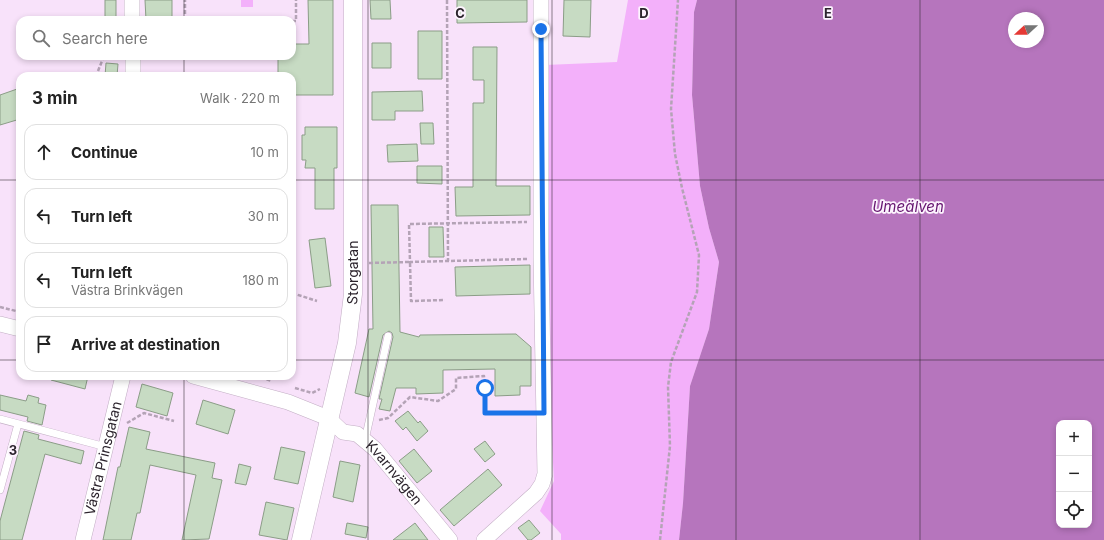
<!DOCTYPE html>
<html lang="en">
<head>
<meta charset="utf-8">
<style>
  :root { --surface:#fff; --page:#f6f6f6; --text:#222; --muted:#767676; --line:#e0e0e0 }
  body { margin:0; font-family:Inter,sans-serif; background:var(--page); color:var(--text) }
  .controls { position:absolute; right:12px; bottom:12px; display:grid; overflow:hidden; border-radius:8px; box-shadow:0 2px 6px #0003 }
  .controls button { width:36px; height:36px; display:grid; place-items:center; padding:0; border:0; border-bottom:1px solid var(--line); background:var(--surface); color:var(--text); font:20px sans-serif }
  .compass { position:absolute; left:1008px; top:12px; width:36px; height:36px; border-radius:50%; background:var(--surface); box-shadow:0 2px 6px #0003; rotate:249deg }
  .stop { position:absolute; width:12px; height:12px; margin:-9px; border:3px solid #1a73e8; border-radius:50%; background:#fff }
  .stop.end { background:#1a73e8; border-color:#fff; box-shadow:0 1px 4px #0008 }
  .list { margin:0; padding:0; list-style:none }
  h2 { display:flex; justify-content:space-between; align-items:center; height:52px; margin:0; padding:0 16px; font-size:17px }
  h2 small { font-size:13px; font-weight:400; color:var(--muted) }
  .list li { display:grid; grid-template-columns:26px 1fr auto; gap:12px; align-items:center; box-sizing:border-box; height:56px; margin:0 8px 8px; padding:0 8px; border:1px solid var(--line); border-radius:12px }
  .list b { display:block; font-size:15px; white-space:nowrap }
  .list p { margin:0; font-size:13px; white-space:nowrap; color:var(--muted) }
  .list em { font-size:13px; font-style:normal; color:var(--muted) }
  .icon { flex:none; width:22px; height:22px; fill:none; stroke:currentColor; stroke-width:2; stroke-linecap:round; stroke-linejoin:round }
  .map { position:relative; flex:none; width:1104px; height:540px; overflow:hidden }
  .search { position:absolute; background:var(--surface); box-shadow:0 2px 6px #0003; left:16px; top:16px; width:280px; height:44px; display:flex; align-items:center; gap:10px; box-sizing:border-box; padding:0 14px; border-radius:12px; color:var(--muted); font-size:15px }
  .panel { position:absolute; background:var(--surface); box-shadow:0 2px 6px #0003; left:16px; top:72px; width:280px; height:308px; border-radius:12px }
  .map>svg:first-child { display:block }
  .green { fill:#f3b0fa }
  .water { fill:#b675bd; fill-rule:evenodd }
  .building { fill:#c7dbc3; stroke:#8b9d87 }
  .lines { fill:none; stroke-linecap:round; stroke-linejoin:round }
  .service-casing { stroke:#c2aec4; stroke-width:8 }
  .minor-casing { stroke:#c2aec4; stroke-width:16 }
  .tertiary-casing { stroke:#c2aec4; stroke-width:19 }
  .path { stroke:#b4a3b6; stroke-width:2.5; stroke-dasharray:4 2; stroke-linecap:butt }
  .service { stroke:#fff; stroke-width:7 }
  .minor { stroke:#fff; stroke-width:15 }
  .tertiary { stroke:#fff; stroke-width:18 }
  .route { stroke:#1a73e8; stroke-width:5 }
  .grid { fill:none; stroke:#2c242d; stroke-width:1; stroke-opacity:0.55 }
  .labels { text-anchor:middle; stroke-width:3.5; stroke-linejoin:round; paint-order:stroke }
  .street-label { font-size:14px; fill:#2c242d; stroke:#fdf4fe }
  .water-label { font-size:15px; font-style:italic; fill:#671771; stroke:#fdf4fe }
  .grid-label { font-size:13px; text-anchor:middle; font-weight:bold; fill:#2c242d; stroke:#fdf4fe; stroke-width:3.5; stroke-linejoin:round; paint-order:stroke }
</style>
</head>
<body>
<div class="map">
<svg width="1104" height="540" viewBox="0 0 1104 540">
  <rect width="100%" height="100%" fill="#f8e2fa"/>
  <!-- green -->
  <path class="green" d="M241,0h12v7h-12z
    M628,0h69l-3,12 -2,83 8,91 9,42 10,34 -10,67 -19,57 -7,117 -4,37h-118v-6l-21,-23 14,-30 -4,-74 -5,-342 72,-3z"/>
  <!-- water -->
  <path class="water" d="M697,0h407v540h-425l4,-37 7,-117 19,-57 10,-67 -10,-34 -9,-42 -8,-91 2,-83zM1014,18h24v24h-24zM1059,423h30v102h-30z"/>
  <!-- building -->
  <path class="building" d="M105,0h11v20h-11z
    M145,0h27v20h-26z
    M308,0h25v95h-41v-19h-14v-20h14v-12h17z
    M370,0h20l1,19h-20z
    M457,0h70v22l-70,1z
    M564,0h27l-1,37 -27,-1z
    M418,31h24v48h-24z
    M372,43h19v25h-19z
    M473,47h24l-1,139h34v29l-74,1 -1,-29h18v-84h11v-23h-11z
    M106,63l12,1 -1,12h-12z
    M20,88v31l-20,6v-30z
    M422,91l1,20h-28v9h-23v-28z
    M420,123h13l1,21h-13z
    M305,127h32v41h-3v41h-19v-41h-10l1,-8h-4v-25h3z
    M417,144l1,17 -30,1 -1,-17z
    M417,166h25v18l-25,-1z
    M371,205h27l2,127 19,5 1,-2 96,-1 15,13v39h-11v9l-25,1v-27l-52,1v23l-27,1v-6h-20l-6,23 -11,-2 3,-10h-3l14,-62 -1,-4 -3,-2 -6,4 -14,62 -14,-4 14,-64h4z
    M429,227h14l1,30h-15z
    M325,238l6,48 -16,2 -6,-48z
    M530,265v29l-74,2 -1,-29z
    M51,376h37l-3,13 -34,-9z
    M142,384l31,9 -6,23 -31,-9z
    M0,395l26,6 2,-6 11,3 -1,5 8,2 -4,20 -15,-4 1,-4 -28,-7z
    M203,400l32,10 -7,24 -32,-10z
    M408,411l10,12 2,-2 8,10 -11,10 -11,-14 -3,3 -8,-9z
    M129,427l21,5 -4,17 69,14 -3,15 10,2 -13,59 -27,1 14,-65 -46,-10 -10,48h-3l-6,27h-28l15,-73h2z
    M24,431l15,4 -1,4 46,12 -3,13 -36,-10 -23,86h-22v-19z
    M485,441l10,13 -10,8 -11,-13z
    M281,447l24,5 -7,32 -24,-5z
    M414,449l18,22 -15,12 -18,-22z
    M340,461l20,4 -7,37 -20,-5z
    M239,464l12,3 -5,18 -11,-2z
    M488,469l14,16 -48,41 -14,-16z
    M266,502l28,6 -7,32 -28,-5z
    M529,520l11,13 -9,7h-3l-10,-12z
    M347,523l21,4 -2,11 -21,-4z
    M415,523l13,17h-35z"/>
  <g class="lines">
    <!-- service casing -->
    <g class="service-casing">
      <path id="service" d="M0,419l106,28
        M365,440l23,-104
        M0,490l18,-66"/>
    </g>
    <!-- minor casing -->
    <g class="minor-casing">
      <g id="minor">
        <path d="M132,0v20"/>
        <path d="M133,56v20"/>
        <path d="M0,324l20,5"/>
        <path id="s1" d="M193,376l95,26 40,16 15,14 14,2 18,15 75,91"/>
        <path id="s2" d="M83,540l40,-164"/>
        <path d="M484,540l52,-47 6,-9 3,-10 -4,-216v-258"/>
      </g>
    </g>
    <!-- tertiary casing -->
    <g class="tertiary-casing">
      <g id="tertiary">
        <path id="s3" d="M301,540l46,-197 6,-49v-294"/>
      </g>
    </g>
    <!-- path -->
    <path class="path" d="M447,0l1,261
      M185,20v-20
      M292,21h4v-21
      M98,71l6,-15
      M527,259l-117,3 -1,-38 118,-2
      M369,263l41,-1 1,39 34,-1
      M292,293l25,8
      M0,307l20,5
      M255,376l17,5
      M295,388l17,5 8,-4
      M379,420l9,-2 22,-21 28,4 18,-12v-11l28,-2 1,37h46
      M127,423l17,-10 30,8
      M660,540l10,-94 -2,-59 3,-25 26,-70 2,-37 -17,-67 -7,-34 -4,-45 7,-109"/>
    <!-- service -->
    <use href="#service" class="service"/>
    <!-- minor -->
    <use href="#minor" class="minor"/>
    <!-- tertiary -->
    <use href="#tertiary" class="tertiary"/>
  </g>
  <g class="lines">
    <!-- route -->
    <path class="route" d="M485,388v25h59l-3,-384"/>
  </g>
  <!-- grid -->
  <path class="grid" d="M184,0v20M368,0v540M552,0v540M736,0v540M920,0v540M184,56v20M0,180h20M292,180h812M0,360h20M292,360h812M184,376v164"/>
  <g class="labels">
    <!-- street labels -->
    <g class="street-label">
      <text dy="5" stroke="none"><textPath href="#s3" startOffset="273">Storgatan</textPath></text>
      <text dy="5" stroke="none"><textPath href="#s2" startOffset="84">Västra Prinsgatan</textPath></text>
      <text dy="5" stroke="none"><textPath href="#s1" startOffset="230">Kvarnvägen</textPath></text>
    </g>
    <!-- water labels -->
    <g class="water-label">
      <text x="908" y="212">Umeälven</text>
    </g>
  </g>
  <g class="grid-label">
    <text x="460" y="18">C</text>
    <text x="644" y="18">D</text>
    <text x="828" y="18">E</text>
    <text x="13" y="455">3</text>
  </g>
</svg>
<div class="controls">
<button>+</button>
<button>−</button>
<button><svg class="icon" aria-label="locate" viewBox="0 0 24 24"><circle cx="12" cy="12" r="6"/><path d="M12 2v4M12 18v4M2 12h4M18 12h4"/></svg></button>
</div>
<svg class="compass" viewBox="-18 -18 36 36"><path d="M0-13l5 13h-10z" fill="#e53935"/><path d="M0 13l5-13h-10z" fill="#767676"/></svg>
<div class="stop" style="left:485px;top:388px"></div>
<div class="stop end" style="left:541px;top:29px"></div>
<div class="search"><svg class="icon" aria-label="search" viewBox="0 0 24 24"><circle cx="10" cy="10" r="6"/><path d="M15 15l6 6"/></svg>Search here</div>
<section class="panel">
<h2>3 min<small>Walk · 220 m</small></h2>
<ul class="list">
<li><svg class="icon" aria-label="ahead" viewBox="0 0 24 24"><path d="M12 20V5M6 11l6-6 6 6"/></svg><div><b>Continue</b></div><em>10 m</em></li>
<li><svg class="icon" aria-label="left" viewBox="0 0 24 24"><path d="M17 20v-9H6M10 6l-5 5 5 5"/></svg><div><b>Turn left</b></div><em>30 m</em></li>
<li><svg class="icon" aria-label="left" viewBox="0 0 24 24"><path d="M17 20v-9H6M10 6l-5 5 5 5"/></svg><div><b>Turn left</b><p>Västra Brinkvägen</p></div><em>180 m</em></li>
<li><svg class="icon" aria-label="arrive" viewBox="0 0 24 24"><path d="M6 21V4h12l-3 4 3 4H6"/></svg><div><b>Arrive at destination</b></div></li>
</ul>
</section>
</div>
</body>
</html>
